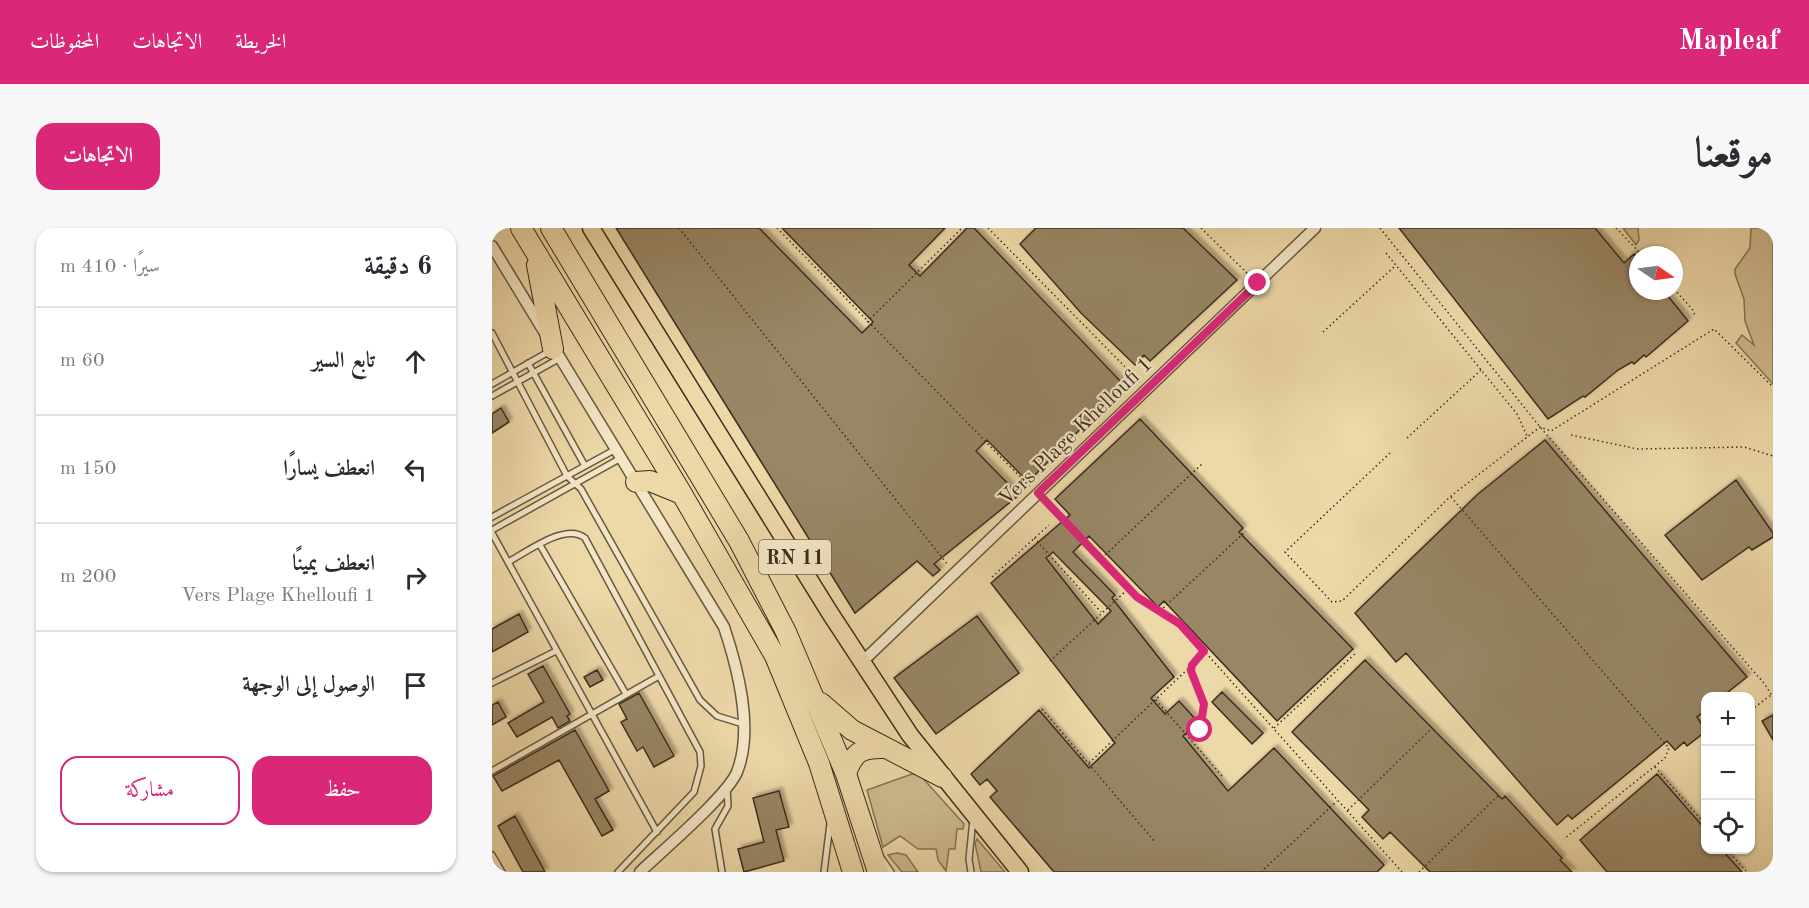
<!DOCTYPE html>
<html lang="ar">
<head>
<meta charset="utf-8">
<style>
  :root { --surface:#fff; --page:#f7f7f7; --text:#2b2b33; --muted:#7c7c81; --line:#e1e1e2; --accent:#db2777 }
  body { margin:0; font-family:"Old Standard TT",Amiri,serif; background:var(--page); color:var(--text); direction:rtl }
  .controls { position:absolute; right:18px; bottom:18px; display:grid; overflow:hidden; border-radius:12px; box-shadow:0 2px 4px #0004 }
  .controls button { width:54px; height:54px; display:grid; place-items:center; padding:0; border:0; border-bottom:2px solid var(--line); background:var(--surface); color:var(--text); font:30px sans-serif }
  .compass { position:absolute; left:1137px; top:18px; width:54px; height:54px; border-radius:50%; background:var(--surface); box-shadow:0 2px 4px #0004; rotate:103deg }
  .stop { position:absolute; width:18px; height:18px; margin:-14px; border:4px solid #db2777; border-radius:50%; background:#fff }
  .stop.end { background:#db2777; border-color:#fff; box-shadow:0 2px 6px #0008 }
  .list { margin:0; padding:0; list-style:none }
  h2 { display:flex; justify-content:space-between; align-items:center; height:78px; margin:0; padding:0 24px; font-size:26px }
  h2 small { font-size:20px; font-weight:400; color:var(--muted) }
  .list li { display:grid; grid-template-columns:39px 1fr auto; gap:18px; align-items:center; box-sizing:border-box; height:108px; padding:0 24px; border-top:2px solid var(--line) }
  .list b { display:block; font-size:22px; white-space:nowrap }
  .list p { margin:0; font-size:20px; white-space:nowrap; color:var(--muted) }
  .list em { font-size:20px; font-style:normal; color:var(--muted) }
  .actions { display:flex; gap:12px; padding:18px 24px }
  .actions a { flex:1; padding:14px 0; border:2px solid var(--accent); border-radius:18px; text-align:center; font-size:21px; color:var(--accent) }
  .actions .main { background:var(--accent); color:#fff }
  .icon { flex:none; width:33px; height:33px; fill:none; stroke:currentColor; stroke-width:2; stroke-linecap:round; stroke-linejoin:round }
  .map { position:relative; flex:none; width:1281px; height:644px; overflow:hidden; direction:ltr; border-radius:18px }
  header { display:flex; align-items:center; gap:36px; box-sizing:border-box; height:84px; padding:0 30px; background:var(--accent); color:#fff }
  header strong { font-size:28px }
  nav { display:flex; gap:33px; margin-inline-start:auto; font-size:21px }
  .intro { display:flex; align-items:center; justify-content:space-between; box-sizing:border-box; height:144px; padding:0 36px }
  h1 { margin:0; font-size:42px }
  .button { padding:15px 27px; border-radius:18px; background:var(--accent); color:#fff; font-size:21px; font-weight:700 }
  main { display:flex; gap:36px; padding:0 36px }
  aside { flex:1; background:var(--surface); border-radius:18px; box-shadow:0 2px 4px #0004 }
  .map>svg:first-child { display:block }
  .green { fill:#cfbb90; stroke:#857456; stroke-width:1.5 }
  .building { fill:#988665; stroke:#3b2d1d; stroke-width:1.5; fill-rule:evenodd; filter:url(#shadow) }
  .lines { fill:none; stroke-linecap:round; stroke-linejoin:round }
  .lane-casing { stroke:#685840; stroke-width:8 }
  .street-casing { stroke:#685840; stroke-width:13 }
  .primary-casing { stroke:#3b2d1d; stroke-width:19 }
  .highway-casing { stroke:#3b2d1d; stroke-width:22 }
  .path { stroke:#3b2d1d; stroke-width:1.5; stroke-dasharray:1.5 3; stroke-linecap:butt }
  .lane { stroke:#f3e6c6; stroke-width:5 }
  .street { stroke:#f3e6c6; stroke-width:10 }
  .primary { stroke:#edd8a8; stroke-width:16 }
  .highway { stroke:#edd8a8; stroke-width:20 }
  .route { stroke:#db2777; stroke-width:8 }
  .labels { text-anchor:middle; stroke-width:4.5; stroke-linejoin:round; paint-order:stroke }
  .shield { fill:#f3e6c6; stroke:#726450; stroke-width:1.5 }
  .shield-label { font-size:20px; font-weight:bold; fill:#3b2d1d }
  .street-label { font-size:21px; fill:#3b2d1d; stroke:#f3e6c6 }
</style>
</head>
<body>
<header>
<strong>Mapleaf</strong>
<nav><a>الخريطة</a><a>الاتجاهات</a><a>المحفوظات</a></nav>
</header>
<div class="intro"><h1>موقعنا</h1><a class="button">الاتجاهات</a></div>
<main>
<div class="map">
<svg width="1281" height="644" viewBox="0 0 1281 644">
  <defs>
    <filter id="shadow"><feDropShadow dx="3.5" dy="-3.5" stdDeviation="1.5" flood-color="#0004"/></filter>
  </defs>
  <rect width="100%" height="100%" fill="#edd8a8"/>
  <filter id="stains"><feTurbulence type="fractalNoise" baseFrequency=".00333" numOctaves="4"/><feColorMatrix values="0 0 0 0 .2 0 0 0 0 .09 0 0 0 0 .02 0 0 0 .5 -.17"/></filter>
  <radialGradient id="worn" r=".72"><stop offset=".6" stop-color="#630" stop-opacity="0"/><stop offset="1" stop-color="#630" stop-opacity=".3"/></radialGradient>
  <!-- green -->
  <path class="green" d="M1131,0h15l1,12 -3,5z
    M1259,0h22v156l-37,-41 6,-8 12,10 -9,-24 -1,-22 -9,-25v-5l15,-21z
    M420,546h7l45,50 -1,5h-6l-2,20h-6l-3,22 -8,-11 -2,-11h-18l-18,-13 -17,11 -16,-57z
    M485,611l28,33h-24l-6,-29z
    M405,625l9,2 12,17h-16l-14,-17z"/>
  <!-- building -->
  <path class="building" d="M124,0h143l103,105 11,-11 -91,-94h163l-36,37 11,11 47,-48h7l150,157 -96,97 -41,-42 -11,11 43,44 -85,69 6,6 -7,6 -16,-15 -62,52z
    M544,0h147l54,52 -87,81 -6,-6 -9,10 -54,-52 -61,-69z
    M907,0h196l29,35 10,-9 4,5v32h26l24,30 -42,36 -2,-2 -10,9 -2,-2 -14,8 -33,27 -2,-1 -35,23z
    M9,180l8,14 -17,11v-19z
    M648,191l103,109 -4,4 114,117 -76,72 -113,-120 -6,6 -69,-71 -16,16 42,43 -3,3 62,79 -23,21 14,16 14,-13 19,21 -15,14 45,55 46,-43 110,117 -7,7h-323l-64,-75 7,-6 -10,-12 -7,6 -9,-11 68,-64 50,58 26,-25 -124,-160 79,-68 -15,-16zM561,324l58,59 -13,13 -52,-66z
    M1053,212l202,237 -24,19h-17v14l-9,7 9,14 -19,15 -3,-4 -9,8 -8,-9 -95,78 -4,-4 -11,10 -151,-172 -10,9 -41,-49 123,-119z
    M1244,252l37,53v4l-21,13 -3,-3 -47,33 -37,-45z
    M27,386l9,18 -36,20v-23z
    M485,388l42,57 -83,61 -42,-56z
    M873,432l137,139 3,-3 57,62 -2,2 12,12h-142l-40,-40 -7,7 -21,-22 7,-7 -77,-78z
    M51,438l27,48 -3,2 3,5 -12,7 -6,-11 -35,20 -9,-14 36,-21 -16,-28z
    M105,442l6,10 -13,7 -6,-10z
    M730,464l41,41 -11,11 -40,-42z
    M147,465l35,63 -20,11 -11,-20 -6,4 -16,-29 6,-3 -8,-15z
    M6,474l8,15 -14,8v-20z
    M1281,487v25l-11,-19z
    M83,502l34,61 -14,8 18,31 -11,6 -43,-76 -57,31 -9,-15z
    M1165,546l49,56v19h15l21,23h-135l-27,-32z
    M287,563l10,36 -13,3 8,31 -40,11 -6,-23 26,-7 -11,-44z
    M23,588l30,56h-22l-25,-46z"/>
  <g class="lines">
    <!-- lane casing -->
    <g class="lane-casing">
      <path id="lane" d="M0,105l75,143 14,13 119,211 17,16 26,8
        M36,135l57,103
        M0,156l58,-33
        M0,168l68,-38
        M0,289l124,-68
        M0,302l129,-72
        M0,305l165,299
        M48,317l86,149
        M16,334c19,-10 58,-40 77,-24l115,214 1,14 -7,26 -76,80
        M0,455l64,-32
        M0,543l167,-95
        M0,627l10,17
        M390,631l9,13
        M230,644l-7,-43 13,-23 -1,-18
        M332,644l6,-48
        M479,644l-2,-13 4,-40"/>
    </g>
    <!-- street casing -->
    <g class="street-casing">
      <path id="street" d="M0,18l232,381c14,42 30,102 13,145 -10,24 -75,79 -97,100
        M370,434l453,-434"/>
    </g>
    <!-- primary casing -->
    <g class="primary-casing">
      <path id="primary" d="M99,0l239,385 80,122 110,137"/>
    </g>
    <!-- highway casing -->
    <g class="highway-casing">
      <path id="highway" d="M29,0l161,266 93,162 44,107 34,109
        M59,0l188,313 47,91 60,142 32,98
        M45,37l16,84
        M144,254l14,-1 32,13
        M329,475l31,27 90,47
        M354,546c7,-22 16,-27 39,-26"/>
    </g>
    <!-- path -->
    <path class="path" d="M187,0l269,337
      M285,0l253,259
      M496,0l152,154
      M709,0l49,48
      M888,0l160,199 223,255 10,15
      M1124,0l26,27
      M894,25l131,161 10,22
      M1182,61l19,21 2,6
      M375,94l95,-94
      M831,104l72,-66
      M1079,207l67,14 106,-2 29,9
      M915,210l74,-68
      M898,225l-105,99 47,50 10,-1 109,-105 89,-69 11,4 163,-102 59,58
      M959,269l218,251 -4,10 -101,81
      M555,274l90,95 43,27 222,248
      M542,310l67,74
      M610,330l101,-95
      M500,349l57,-52
      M668,383l86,-80
      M558,433l78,-72
      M664,472l67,77
      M550,481l113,133
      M1258,492l5,-13 16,-12
      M1258,494l3,4
      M782,500l83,-76
      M708,502l4,-26 -13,-33 1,-6 11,-14
      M597,535l103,-98
      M1163,539l51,58
      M856,582l83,-81
      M1235,622l20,22
      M769,644l76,-71
      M927,644l80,-77"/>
    <!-- lane -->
    <use href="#lane" class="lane"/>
    <!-- street -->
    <use href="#street" class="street"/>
    <!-- primary -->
    <use href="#primary" class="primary"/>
    <!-- highway -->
    <use href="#highway" class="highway"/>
  </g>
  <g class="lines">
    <!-- route -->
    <path class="route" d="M708,502l4,-26 -13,-33 1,-6 12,-14 -24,-27 -43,-27 -99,-104 220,-210"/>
  </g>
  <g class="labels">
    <!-- shield labels -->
    <rect class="shield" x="267" y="312" width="72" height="34" rx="4.5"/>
    <g class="shield-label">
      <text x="303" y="336">RN 11</text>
    </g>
    <!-- street labels -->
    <g class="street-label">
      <text transform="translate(583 203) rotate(-44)" y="7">Vers Plage Khelloufi 1</text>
    </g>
  </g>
  <rect width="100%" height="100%" filter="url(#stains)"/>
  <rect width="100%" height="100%" fill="url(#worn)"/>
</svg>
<div class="controls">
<button>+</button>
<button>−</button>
<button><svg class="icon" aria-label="locate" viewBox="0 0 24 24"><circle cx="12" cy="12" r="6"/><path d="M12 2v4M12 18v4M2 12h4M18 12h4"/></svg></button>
</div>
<svg class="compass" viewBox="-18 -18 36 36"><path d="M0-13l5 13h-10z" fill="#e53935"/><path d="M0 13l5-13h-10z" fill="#7c7c81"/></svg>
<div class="stop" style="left:708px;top:502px"></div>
<div class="stop end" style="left:766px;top:55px"></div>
</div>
<aside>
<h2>6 دقيقة<small>سيرًا · 410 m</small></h2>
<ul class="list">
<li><svg class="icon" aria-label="ahead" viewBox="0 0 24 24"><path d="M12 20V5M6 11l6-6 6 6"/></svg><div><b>تابع السير</b></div><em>60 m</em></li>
<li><svg class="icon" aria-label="left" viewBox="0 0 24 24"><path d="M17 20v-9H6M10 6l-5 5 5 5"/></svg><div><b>انعطف يسارًا</b></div><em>150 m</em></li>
<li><svg class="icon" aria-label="right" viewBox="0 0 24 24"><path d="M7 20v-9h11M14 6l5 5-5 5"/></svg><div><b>انعطف يمينًا</b><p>Vers Plage Khelloufi 1</p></div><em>200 m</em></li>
<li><svg class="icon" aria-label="arrive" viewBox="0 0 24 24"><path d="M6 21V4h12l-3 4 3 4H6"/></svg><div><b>الوصول إلى الوجهة</b></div></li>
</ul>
<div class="actions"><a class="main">حفظ</a><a>مشاركة</a></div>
</aside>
</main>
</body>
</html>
